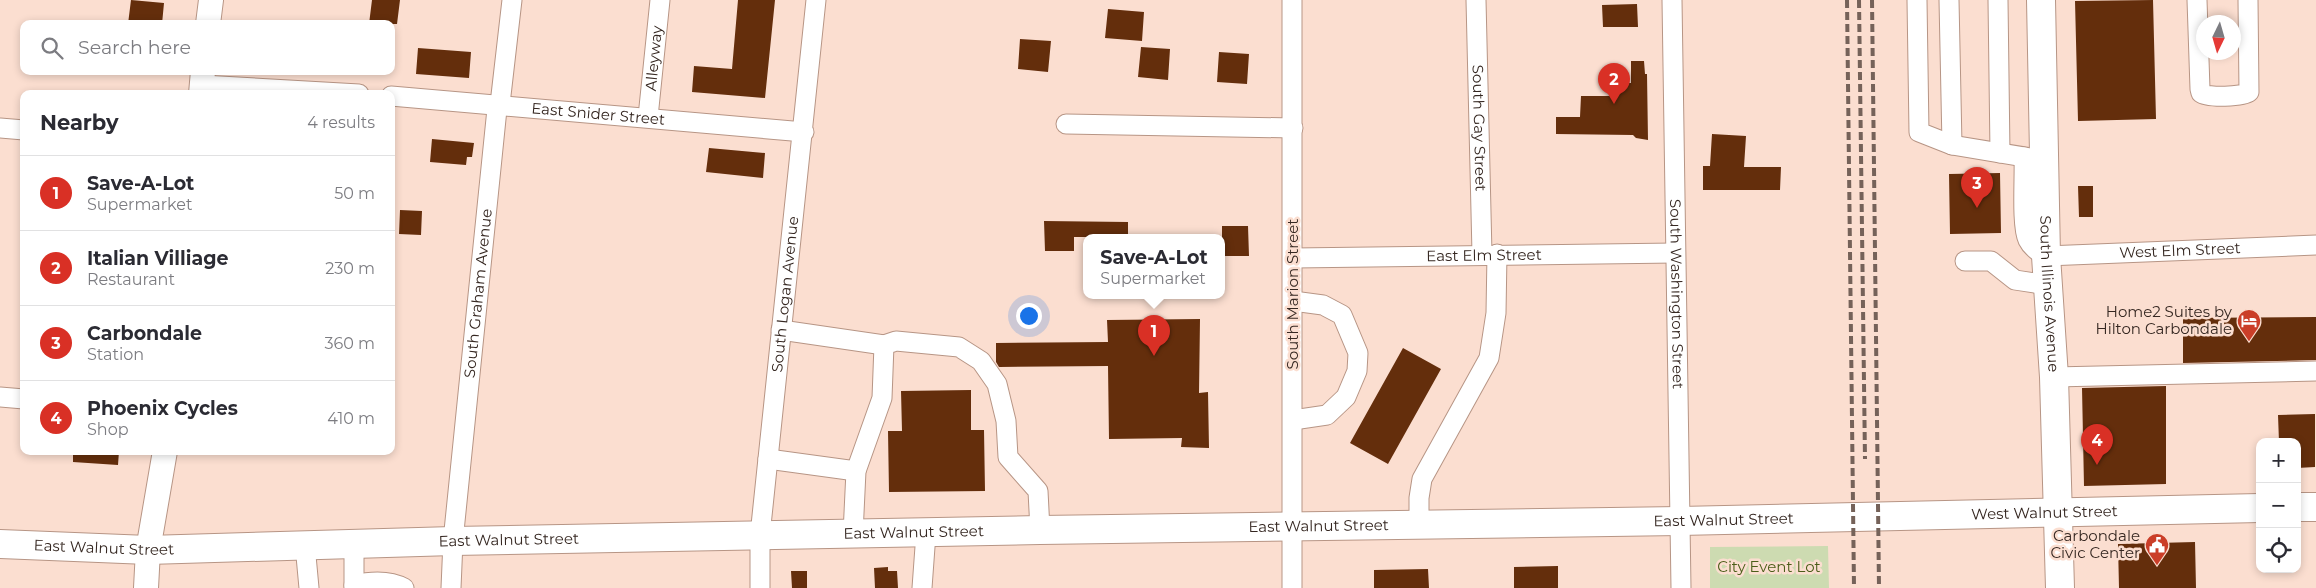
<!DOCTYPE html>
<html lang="en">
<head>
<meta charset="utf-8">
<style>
  :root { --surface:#fff; --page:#f2f2f3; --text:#2b2b33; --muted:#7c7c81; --line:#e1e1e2; --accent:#d93025 }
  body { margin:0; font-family:Montserrat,sans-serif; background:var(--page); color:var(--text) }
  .controls { position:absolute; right:15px; bottom:15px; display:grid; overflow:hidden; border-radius:10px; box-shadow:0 2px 8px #0003 }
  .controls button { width:45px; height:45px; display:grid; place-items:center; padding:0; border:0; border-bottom:1px solid var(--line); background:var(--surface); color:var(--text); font:25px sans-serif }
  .compass { position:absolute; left:2196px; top:15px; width:45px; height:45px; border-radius:50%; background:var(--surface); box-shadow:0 2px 8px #0003; rotate:185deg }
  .you { position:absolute; left:1028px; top:315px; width:18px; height:18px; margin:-12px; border:4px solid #fff; border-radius:50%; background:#1a73e8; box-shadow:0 0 0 8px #1a73e833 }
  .badge { display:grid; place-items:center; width:32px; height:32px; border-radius:50%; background:var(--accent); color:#fff; font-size:16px; font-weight:700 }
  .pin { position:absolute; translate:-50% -41px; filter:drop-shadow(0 1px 2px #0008) }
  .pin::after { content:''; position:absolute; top:26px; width:18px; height:15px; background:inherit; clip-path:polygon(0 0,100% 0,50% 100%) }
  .popup { position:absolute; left:1083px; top:234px; width:142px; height:65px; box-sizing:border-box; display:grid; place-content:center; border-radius:10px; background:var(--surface); filter:drop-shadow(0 1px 4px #0005); font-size:16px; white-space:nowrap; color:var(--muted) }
  .popup b { font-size:19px; color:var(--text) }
  .popup::after { content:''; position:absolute; left:50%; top:100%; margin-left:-10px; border:10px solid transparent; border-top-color:var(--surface) }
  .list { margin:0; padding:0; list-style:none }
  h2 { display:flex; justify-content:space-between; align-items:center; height:65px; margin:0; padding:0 20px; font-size:21px }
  h2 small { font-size:16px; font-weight:400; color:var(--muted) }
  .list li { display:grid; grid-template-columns:32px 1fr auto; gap:15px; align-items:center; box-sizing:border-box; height:75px; padding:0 20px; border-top:1px solid var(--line) }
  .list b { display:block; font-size:19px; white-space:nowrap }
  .list p { margin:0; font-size:16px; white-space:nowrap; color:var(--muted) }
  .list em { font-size:16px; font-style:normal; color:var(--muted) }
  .icon { flex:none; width:28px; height:28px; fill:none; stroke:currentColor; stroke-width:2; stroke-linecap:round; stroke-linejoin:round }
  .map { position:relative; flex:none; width:2316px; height:588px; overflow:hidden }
  .search { position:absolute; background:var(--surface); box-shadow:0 2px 8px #0003; left:20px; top:20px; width:375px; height:55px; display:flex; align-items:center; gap:12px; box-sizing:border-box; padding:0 18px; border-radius:10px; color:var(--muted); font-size:19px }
  .panel { position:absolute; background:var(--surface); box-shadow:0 2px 8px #0003; left:20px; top:90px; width:375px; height:365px; border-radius:10px }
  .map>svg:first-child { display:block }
  .green { fill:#cddbb1 }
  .building { fill:#642e0c }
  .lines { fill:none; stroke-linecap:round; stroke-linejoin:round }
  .minor-casing { stroke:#b79585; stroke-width:21 }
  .major-casing { stroke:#b79585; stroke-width:26 }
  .highway-casing { stroke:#b79585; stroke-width:30 }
  .minor { stroke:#fff; stroke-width:19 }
  .major { stroke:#fff; stroke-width:24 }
  .highway { stroke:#fff; stroke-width:28 }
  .rail { stroke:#756259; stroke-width:4; stroke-dasharray:8 4; stroke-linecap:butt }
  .labels { text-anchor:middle; stroke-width:5; stroke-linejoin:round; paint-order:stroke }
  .street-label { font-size:15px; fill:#352721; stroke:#fbded0 }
  .poi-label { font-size:15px; fill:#352721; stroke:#fbded0; text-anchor:end }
  .park-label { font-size:15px; fill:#4b5d18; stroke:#fbded0 }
</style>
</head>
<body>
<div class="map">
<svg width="2316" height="588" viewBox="0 0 2316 588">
  <rect width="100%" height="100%" fill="#fbded0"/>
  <!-- green -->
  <path class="green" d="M1828,546l1,42h-119v-41z"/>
  <!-- building -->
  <path class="building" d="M131,0l33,3 -2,21h-34z
    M372,0h28l-3,24h-28z
    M738,0h37l-10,98 -73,-6 2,-26 38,3z
    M2153,0l3,119 -78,2 -3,-120z
    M1637,4l1,23h-35l-1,-22z
    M1108,9l36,3 -2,29 -37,-3z
    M1020,39l31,2 -3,31 -30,-3z
    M1141,47l29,2 -2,31 -30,-3z
    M418,48l53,4 -2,26 -53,-4z
    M1219,52l30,2 -2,30 -30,-2z
    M1631,61h13l1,13h2l1,66 -12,-2 -3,-3 -77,-1v-17h24l1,-21h31v-13h19z
    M1712,134l34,2 -2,31h37l-1,23h-77v-24h7z
    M432,139l42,4 -2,14h-5l-1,8 -36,-3z
    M709,148l56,5 -2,25 -57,-6z
    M2000,173l1,60 -51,1 -1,-60z
    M2078,186h15v31h-14z
    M400,210l22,1 -1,24 -22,-1z
    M1044,221l84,1v15h-54v14h-29z
    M1222,226h26l1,30h-27z
    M2316,317v43l-133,3v-45z
    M1200,319l-1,74 9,-1 1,56 -28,-1 1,-9 -73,1 -1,-73 -109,1 -3,-5v-19l112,-1 -1,-22z
    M1403,348l38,21 -53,95 -38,-21z
    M2166,386v98l-82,2 -2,-98z
    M971,390v40h13l1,61 -96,1 -1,-61h14l-1,-40z
    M2315,414v53l-18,1v-26h-18l-1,-27z
    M73,451h46l-1,14 -45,-3z
    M2195,542l1,46h-77l-1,-44z
    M1558,566v22h-44v-21z
    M888,567v4h9l1,17h-23l-1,-20z
    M1428,569l1,19h-55v-18z
    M791,571h16v17h-15z"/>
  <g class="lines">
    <!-- minor casing -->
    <g class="minor-casing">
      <g id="minor">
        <path d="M1292,0v588"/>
        <path id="s1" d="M1476,0l6,254"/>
        <path id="s2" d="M1672,0l9,588"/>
        <path d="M1917,0l2,132 33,13 85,14"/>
        <path d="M1949,0l3,145"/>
        <path d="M1998,0l2,153"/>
        <path d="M2197,0l3,89 1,4c6,5 42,4 48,-1l-1,-92"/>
        <path d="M202,85l157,9"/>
        <path id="s3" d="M391,96l413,36"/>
        <path id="s4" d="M648,117l12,-117"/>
        <path d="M1066,124l227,4"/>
        <path d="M0,128l24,2"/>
        <path id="s5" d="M2024,157c1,19 -3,68 4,83 4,8 10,12 18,16l270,-11"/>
        <path id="s6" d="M1294,258l381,-5"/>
        <path d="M1965,261h26l24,19 32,5"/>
        <path d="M781,330l103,15"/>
        <path d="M2054,377l262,-6"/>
        <path d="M0,397l24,2"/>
        <path d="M1293,420l34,-5 19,-18 11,-26 1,-18 -16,-38 -19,-10 -30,-4"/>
        <path d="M768,459l88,12"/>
        <path d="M1419,526v-28l3,-19 67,-121 7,-45 1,-59"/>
        <path d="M853,534l3,-63 26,-73 2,-53 12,-4 63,6 22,14 16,23 9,37 2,36 30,34 2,39"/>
        <path d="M354,544v44"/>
        <path d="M305,545l4,43"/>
        <path d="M354,585c17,-4 35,-5 50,3"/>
        <path id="s7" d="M451,588l2,-47 44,-432 3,-5 12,-104"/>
        <path id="s8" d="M760,588v-53l56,-535"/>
        <path d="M922,588l4,-55"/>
      </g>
    </g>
    <!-- major casing -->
    <g class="major-casing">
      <path id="major" d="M208,24l3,-24
        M201,94l2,-23
        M146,588l2,-38 17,-99"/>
    </g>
    <!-- highway casing -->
    <g class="highway-casing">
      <g id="highway">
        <path id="s9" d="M2041,0l5,256 8,121 6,211"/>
        <path d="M2297,507h19"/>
        <path id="s10" d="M0,544l148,6 305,-9 587,-11 640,-9 580,-13"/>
      </g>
    </g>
    <!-- minor -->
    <use href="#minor" class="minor"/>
    <!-- major -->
    <use href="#major" class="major"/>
    <!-- highway -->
    <use href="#highway" class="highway"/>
    <!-- rail -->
    <path class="rail" d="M1847,0l7,588
      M1859,0l6,459
      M1872,0l7,588"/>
  </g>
  <!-- icons -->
  <defs>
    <g id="hotel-pin" transform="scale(1.25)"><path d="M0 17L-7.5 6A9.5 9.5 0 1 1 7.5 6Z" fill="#ca3e28" stroke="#fbded0"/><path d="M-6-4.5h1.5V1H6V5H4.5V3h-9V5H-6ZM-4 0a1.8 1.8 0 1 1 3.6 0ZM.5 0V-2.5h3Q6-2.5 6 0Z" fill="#fff"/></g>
    <g id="civic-pin" transform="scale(1.25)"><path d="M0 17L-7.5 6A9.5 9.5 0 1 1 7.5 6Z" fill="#ca3e28" stroke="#fbded0"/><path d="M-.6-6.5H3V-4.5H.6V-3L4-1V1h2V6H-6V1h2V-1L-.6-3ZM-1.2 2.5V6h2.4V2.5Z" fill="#fff"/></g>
  </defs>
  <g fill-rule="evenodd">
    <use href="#hotel-pin" x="2249" y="321"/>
    <use href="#civic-pin" x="2157" y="545"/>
  </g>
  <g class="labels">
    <!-- street labels -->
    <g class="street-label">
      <text dy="5" stroke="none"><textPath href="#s4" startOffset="59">Alleyway</textPath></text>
      <text dy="5" stroke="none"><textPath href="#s3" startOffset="208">East Snider Street</textPath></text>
      <text dy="5" stroke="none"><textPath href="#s1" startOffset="128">South Gay Street</textPath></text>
      <text dy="5" stroke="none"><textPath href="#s5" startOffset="242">West Elm Street</textPath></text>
      <text dy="5" stroke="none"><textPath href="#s6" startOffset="190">East Elm Street</textPath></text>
      <text dy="5" stroke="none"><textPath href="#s7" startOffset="296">South Graham Avenue</textPath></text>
      <text dy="5" stroke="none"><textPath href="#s8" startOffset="295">South Logan Avenue</textPath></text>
      <text transform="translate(1293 294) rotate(-90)" y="5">South Marion Street</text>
      <text dy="5" stroke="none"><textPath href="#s2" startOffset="294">South Washington Street</textPath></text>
      <text dy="5" stroke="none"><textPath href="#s9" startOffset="294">South Illinois Avenue</textPath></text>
      <text dy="5" stroke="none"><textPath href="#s10" startOffset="2045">West Walnut Street</textPath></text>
      <text dy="5" stroke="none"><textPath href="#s10" startOffset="1724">East Walnut Street</textPath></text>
      <text dy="5" stroke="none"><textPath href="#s10" startOffset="1319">East Walnut Street</textPath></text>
      <text dy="5" stroke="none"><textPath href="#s10" startOffset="914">East Walnut Street</textPath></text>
      <text dy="5" stroke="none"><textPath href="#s10" startOffset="509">East Walnut Street</textPath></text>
      <text dy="5" stroke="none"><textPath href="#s10" startOffset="104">East Walnut Street</textPath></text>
    </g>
    <!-- poi labels -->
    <g class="poi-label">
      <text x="2232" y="317">Home2 Suites by<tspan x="2232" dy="17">Hilton Carbondale</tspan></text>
      <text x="2140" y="541">Carbondale<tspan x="2140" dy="17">Civic Center</tspan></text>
    </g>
    <!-- park labels -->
    <g class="park-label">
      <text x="1769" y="572">City Event Lot</text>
    </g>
  </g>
</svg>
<div class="controls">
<button>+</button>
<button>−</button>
<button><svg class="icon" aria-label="locate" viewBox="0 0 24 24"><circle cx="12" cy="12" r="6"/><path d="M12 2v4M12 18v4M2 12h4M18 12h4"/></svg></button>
</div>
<svg class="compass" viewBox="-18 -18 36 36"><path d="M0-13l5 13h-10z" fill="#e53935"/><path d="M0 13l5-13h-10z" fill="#7c7c81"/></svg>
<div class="you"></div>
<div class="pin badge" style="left:1154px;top:356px">1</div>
<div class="popup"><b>Save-A-Lot</b>Supermarket</div>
<div class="pin badge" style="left:1614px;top:104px">2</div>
<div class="pin badge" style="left:1977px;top:208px">3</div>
<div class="pin badge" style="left:2097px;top:465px">4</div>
<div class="search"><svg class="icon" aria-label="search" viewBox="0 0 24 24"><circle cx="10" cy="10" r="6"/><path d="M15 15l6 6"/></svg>Search here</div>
<section class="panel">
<h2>Nearby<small>4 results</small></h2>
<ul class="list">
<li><span class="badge">1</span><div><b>Save-A-Lot</b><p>Supermarket</p></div><em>50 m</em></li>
<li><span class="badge">2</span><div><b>Italian Villiage</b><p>Restaurant</p></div><em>230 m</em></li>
<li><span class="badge">3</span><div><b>Carbondale</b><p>Station</p></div><em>360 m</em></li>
<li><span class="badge">4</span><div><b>Phoenix Cycles</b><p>Shop</p></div><em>410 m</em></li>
</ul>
</section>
</div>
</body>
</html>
